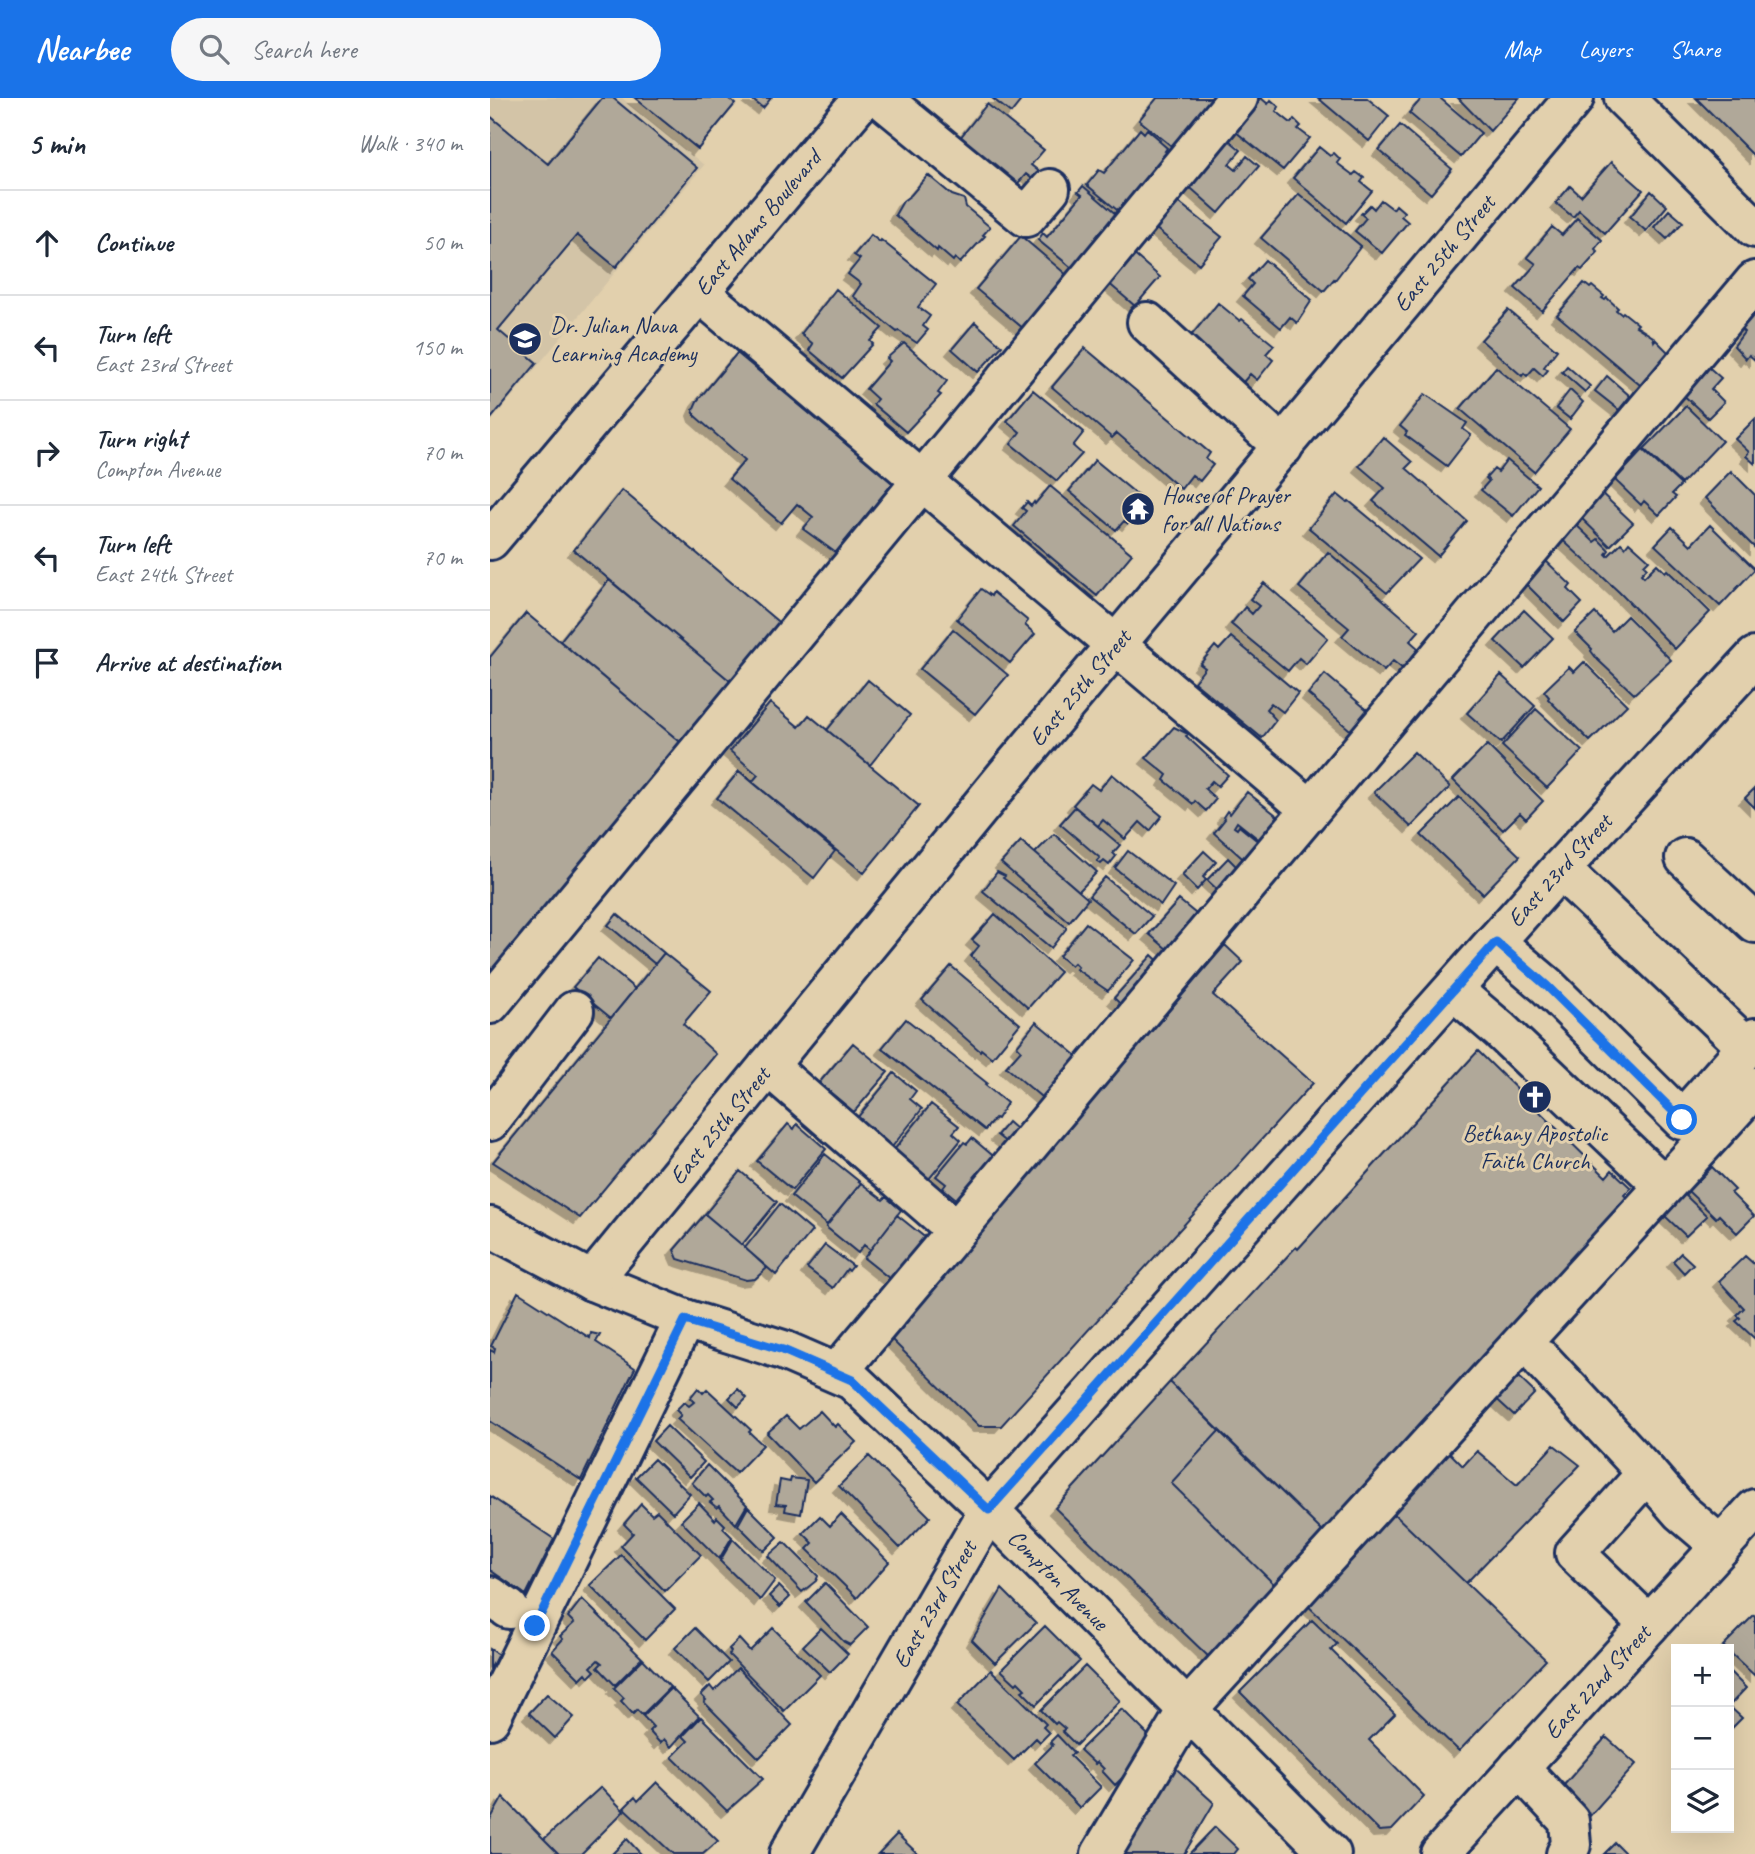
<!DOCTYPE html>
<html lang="en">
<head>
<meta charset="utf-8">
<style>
  :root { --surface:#fff; --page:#f6f6f7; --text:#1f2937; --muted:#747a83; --line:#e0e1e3; --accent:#1a73e8 }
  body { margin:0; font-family:Caveat,sans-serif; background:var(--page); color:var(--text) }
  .controls { position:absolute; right:21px; bottom:21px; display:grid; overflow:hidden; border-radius:0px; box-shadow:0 7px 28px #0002 }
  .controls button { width:63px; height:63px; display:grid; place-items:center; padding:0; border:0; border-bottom:2px solid var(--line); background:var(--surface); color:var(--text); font:35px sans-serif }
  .stop { position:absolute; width:21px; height:21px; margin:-16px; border:5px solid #1a73e8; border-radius:50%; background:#fff }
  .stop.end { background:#1a73e8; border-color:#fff; box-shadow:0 2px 7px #0008 }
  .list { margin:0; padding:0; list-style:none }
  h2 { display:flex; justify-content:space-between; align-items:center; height:91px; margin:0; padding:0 28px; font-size:30px }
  h2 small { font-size:23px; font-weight:400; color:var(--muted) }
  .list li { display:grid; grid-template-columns:46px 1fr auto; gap:21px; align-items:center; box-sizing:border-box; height:105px; padding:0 28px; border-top:2px solid var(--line) }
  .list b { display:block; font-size:26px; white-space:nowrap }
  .list p { margin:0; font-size:23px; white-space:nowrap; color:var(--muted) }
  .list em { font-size:23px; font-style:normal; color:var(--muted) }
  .icon { flex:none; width:38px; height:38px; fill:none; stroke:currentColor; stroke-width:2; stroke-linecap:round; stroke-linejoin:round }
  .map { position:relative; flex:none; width:1265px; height:1756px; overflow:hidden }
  header { display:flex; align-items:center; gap:42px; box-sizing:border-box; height:98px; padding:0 35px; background:var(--accent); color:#fff }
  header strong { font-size:33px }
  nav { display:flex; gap:38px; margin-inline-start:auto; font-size:24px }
  .search { width:490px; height:63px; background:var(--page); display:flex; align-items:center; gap:18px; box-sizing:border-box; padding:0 24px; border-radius:38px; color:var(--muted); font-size:26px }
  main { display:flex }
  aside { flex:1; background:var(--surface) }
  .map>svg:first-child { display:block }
  .built { fill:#d3c4a7 }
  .building { fill:#b0a899; stroke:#1b2f5e; stroke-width:2; filter:url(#shadow) }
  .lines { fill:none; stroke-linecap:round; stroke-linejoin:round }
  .minor-casing { stroke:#1b2f5e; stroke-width:44 }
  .minor { stroke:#e2d0ad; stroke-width:38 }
  .route { stroke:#1a73e8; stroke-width:9 }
  .labels { text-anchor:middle; stroke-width:6; stroke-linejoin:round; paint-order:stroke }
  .street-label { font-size:24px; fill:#1b2f5e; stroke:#e2d0ad }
  .poi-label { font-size:24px; fill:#1b2f5e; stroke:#e2d0ad; text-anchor:start }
</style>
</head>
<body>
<header>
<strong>Nearbee</strong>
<div class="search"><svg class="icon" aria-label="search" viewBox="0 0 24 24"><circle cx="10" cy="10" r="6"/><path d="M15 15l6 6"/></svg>Search here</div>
<nav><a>Map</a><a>Layers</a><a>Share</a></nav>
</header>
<main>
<aside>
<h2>5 min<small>Walk · 340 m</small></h2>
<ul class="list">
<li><svg class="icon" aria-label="ahead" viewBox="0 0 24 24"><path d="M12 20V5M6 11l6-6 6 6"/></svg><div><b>Continue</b></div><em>50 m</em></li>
<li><svg class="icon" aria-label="left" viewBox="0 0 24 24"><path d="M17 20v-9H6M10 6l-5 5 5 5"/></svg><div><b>Turn left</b><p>East 23rd Street</p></div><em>150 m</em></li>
<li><svg class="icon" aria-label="right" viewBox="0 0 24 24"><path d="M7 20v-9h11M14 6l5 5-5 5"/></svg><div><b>Turn right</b><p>Compton Avenue</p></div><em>70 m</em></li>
<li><svg class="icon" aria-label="left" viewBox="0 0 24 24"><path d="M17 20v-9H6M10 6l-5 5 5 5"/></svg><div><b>Turn left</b><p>East 24th Street</p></div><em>70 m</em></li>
<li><svg class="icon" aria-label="arrive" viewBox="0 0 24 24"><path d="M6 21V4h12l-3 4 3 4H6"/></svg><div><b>Arrive at destination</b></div></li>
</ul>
</aside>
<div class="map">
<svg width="1265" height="1756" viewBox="0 0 1265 1756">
  <defs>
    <filter id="shadow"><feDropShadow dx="-6" dy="6" stdDeviation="0" flood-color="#0004"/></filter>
  </defs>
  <rect width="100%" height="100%" fill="#e2d0ad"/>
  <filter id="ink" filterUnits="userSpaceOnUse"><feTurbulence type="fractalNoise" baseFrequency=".0143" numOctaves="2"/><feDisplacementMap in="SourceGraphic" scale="14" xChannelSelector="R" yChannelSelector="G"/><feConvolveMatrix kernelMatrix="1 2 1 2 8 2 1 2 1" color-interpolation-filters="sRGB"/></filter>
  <g filter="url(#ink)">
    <!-- built -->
    <path class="built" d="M0,0h132l82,67 -214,258z"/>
    <!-- building -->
    <path class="building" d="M112,0h11l84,70 -81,99 -39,-32 -79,95 39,33 -47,57v-304l58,48z
      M145,0h93l7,6 -37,45z
      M260,0h21l-8,10z
      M502,0h31l-12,15z
      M667,0h58l-41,50 -35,-28z
      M763,0h8l7,6 3,-4 8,7 -3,4 15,12 3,-4 7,7 -3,3 12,9 -27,32 -53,-43z
      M828,0h49l22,18 -20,25z
      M932,0h18l41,35 -20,24 -52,-44z
      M968,0h61l-29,33z
      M1206,0h59v59z
      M497,6l57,46 -13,15 10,8 -6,8 -9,-7 -14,16 -52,-52z
      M910,27l52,44 -21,25 -52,-44z
      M650,31l4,4 3,-4 13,11 -1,1 8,7 -2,3 3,1 -47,58 -2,-2 -2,2 -30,-25 12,-15 5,3z
      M734,38l17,14 -12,14 7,6 11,-14 12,10 -40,47 -35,-31z
      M829,49l11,9 4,-3 6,6 -3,4 16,12 3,-3 8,6 -3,4 11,9 -26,32 -53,-45z
      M1121,64l32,28 -38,43 -26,-23 -6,7 -17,-14 14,-17 11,10z
      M438,77l24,20 12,4 2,8 24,20 -7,8 2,1 -25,27 -5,-5 -2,3 -15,-13 -1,3 -42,-36 8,-14 8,-6z
      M593,88l34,29 -45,53 -34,-28 5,-7 4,4 35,-42 -4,-3z
      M1161,93l16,15 -21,25 -16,-14z
      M809,96l62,52 -26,34 -1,-1 -10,12 -63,-53z
      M681,98l51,41 -23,27 -50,-41z
      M891,102l12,9 3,-4 8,7 -3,4 7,6 -26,31 -27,-22 11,-13 -5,-4 9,-9 4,4z
      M1179,112l14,12 -16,17 -13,-12z
      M1087,120l25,22 -7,9 3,3 -16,18 -3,-2 -37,43 -27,-23 21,-24 -9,-7 25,-30 10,8z
      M381,137l9,7 1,-2 55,44 -18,23 12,9 -7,10 5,4 -11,13 -18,-12 -2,1 -44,-36 8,-12 -13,-10 12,-15 -6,-4z
      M531,138l47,40 -44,53 -48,-40z
      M641,154l29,25 -25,29 -29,-25z
      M775,162l47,40 -15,23 -7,-6 -9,11 -38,-32 10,-12 -5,-5z
      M1094,185l6,5 2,-2 12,10 -2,2 3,2 2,-2 11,10 -2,2 5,4 2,-2 15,12 -2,2 17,11 1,4 1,-2 18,18 -27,33 -89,-75z
      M346,191l46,39 -12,13 3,3 -31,34 -33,-28 4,-6 -12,-10z
      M728,205l22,18 2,-2 32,26 -8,9 7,6 -16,20 -7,-6 -12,14 -32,-26 7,-7 -23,-18z
      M1265,209v53l-6,-5 -3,4 -12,-13 10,-14 -11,-11z
      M1018,212l49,40 -13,17 4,3 -5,6 -9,-8 -7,8 -3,-3 -2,3 -41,-36z
      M485,224l27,24 -24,26 -26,-23z
      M414,245l43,38 -9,12 3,2 -35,37 -33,-28 4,-5 -11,-10 24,-28 -3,-3z
      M595,250l125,105 -4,6 7,6 -13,16 -8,-6 -11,14 -64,-56 -5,5 -60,-51z
      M247,255l156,130 -57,70 -33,-24 10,-12 -16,-13 -16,19 -52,-44 16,-19 -50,-44 -2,-6 4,-9z
      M1213,264l18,16 -10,11 13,13 -16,16 -31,-29z
      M1077,268l23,20 -5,6 -23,-20z
      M1006,269l74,62 -36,43 -74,-63z
      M1117,278l23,20 -11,14 -24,-19z
      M543,292l51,42 -11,14 9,8 -25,27 -46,-37 9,-12 -13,-11z
      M1080,292l13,12 -13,17 -14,-11z
      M935,296l42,29 -4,6 8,6 -24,31 -42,-31 2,-3 -7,-6z
      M1196,308l36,35 -41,43 -37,-35z
      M1265,321v45l-9,-8 3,-4 -14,-13z
      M893,339l29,25 -6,6 61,53 -29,35 -65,-55 12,-13 -26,-22z
      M1153,352l38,35 -9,9 4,3 -17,18 -15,-14 -3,4 -26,-25z
      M605,362l46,38 -7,9 5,4 -11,13 -4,-3 -8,9 -47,-39z
      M1017,362l31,26 -25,30 -32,-26 8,-9 -3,-3 8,-9 4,3z
      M1241,373l24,24v53l-50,-50z
      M560,388l82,68 -35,42 -83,-70 12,-15 -4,-3 5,-6 4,4 3,-4 1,2z
      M1107,391l36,34 -23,23 -35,-34z
      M132,392l161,136 -48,59 -161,-135z
      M847,396l10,8 2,-1 70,58 -32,34 -78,-65z
      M1080,421l24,23 4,-3 11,11 -3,4 2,2 13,-13 4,4 4,-5 20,18 -5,5 3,3 -6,6 3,3 13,-13 8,8 2,-2 43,42 -35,37 -56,-57 -63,-58z
      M1220,427l45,44 -35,37 -65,-61 17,-18 19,18z
      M838,454l91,79 -9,10 9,8 -16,20 -10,-8 -9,10 -42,-35 7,-8 -50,-41z
      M1054,461l27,26 -3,4 14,14 -18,19 -42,-42z
      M119,482l126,105 -50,61 -125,-105z
      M774,485l64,55 -22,26 -7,-6 -11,13 -57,-47 14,-17 7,7 7,-8 -9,-7z
      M491,491l10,7 2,-4 35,29 -3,4 10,9 -25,29 -53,-44z
      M1034,512l29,28 -29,30 -29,-27z
      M36,515l159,133 -195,235v-324z
      M1105,515l17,18 15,-15 44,44 -37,34 -36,-34 -7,-9 1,-2 -17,-17z
      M463,531l55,46 -33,39 -55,-45z
      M741,539l67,56 -15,19 -12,-9 -5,6 10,11 -14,18 -68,-56 11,-14 -5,-4 15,-18 4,4z
      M1094,564l43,43 -37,36 -42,-42 1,-2 -5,-6 25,-24 5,5z
      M835,576l53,45 -22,16 -48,-41z
      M1011,577l34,31 -34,37 -34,-30z
      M378,582l42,35 -40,50 -43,-35z
      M280,605l29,24 10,-12 110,91 -55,67 -125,-102 14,10 5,-6 -28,-24z
      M1046,611l46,42 -35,37 -45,-42z
      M684,629l14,7 -2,2 42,39 -10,11 -6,-5 -7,8 11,10 -10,12 -11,-10 -2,3 -29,-24 3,-5 -21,-17z
      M997,647l56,56 -17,18 -6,-6 -17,17 -50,-50z
      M924,654l36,35 -39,40 -37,-35z
      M249,673l96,80 -21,27 -97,-80z
      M622,676l50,42 -12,15 -10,-9 -15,17 -22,-19 -5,6 -25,-21 18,-21 8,6z
      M1265,690v20l-10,-10z
      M757,694l38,30 -18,24 -30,-24 -3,5 3,2 2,-3 26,21 -15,18 -36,-32 11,-14 -2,-2 4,-6 3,3z
      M969,699l61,59 -37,38 -62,-59z
      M585,709l45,38 -7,8 3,3 -7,9 -5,-4 -3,3 -4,-3 3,-3 -40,-34z
      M564,736l43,38 -18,19 -44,-38z
      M531,743l67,58 -19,23 -68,-59z
      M638,753l46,35 -13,19 -46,-37z
      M714,753l12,11 -13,15 3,3 -9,10 -15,-15z
      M738,760l13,13 -20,22 -14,-13z
      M507,774l8,4 -2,2 63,49v2l-15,19 -68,-57z
      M615,779l47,39 -16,18 -47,-38z
      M689,802l22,18 -28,36 -24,-20z
      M127,816l47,39 -9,11 -47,-39z
      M505,816l65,58 -32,36 -57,-52 8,-10 -7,-6z
      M596,825l48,37 -26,31 -32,-22 2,-2 -4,-4 -3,3 -12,-10z
      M735,847l18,17 -30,33 100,88 -312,343h-22l-89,-88z
      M174,855l47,38 -28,33 33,30 -136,164 -87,-56z
      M662,857l16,15 -37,44 -17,-16z
      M108,860l37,31 -24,29 -38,-31z
      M461,868l69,58 -28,34 -11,-9 -1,2 -58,-51z
      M416,921l81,64 -2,2 22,18 -10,16 -2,-1 -10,12 -103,-82z
      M546,924l46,38 -35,42 -41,-35 15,-17 -4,-4z
      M363,945l35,29 -34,40 -35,-29z
      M988,953l128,126 6,-7 19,18 -7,7 4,4 -302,336 -156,-153 126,-135 2,2z
      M404,975l22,18 -6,8 12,10 -30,38 -35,-29z
      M441,1006l28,22 -6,7 8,7 -32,39 -35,-29z
      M518,1024l16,14 -11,12 -16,-13z
      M298,1026l6,5 3,-5 29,25 -34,41 -35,-29z
      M482,1040l26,22 -31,48 -24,-20 3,-4 -10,-8 28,-34 3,2z
      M335,1056l36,29 -34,42 -36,-29z
      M1222,1069l23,23 -4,3 23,23 -17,17 -18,-18 -3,3 -28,-27z
      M250,1073l37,31 -35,43 -37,-31z
      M371,1085l22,17 3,-3 15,13 -31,40 -6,-5 -6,8 -32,-26z
      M1194,1096l23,22 -21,20 -21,-20 13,-15 -3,-3 3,-3 3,2z
      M290,1106l32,27 -36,44 -31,-27z
      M215,1116l37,31 25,23 -12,11 -9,1 -68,-21 -4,-9z
      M407,1117l36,29 -34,42 -35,-28z
      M335,1147l28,21 -4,5 -2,-2 -14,19 -26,-20z
      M1191,1155l12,11 -9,9 -11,-12z
      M1255,1158l10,9v74l-19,-18 4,-3 -3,-3 7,-7 -25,-27z
      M28,1194l72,46 1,-5 9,2 -4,7 39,26 -54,112 -91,-59v-71l4,2 1,-4 -4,-2z
      M1022,1273l23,22 -21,22 -23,-21z
      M680,1284l49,49 -48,52 108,106 -66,72 -158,-153z
      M208,1290l5,5 4,-4 44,41 -2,2 14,13 -27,28 -59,-54 4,-4 -5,-5 8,-8 5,4 5,-4 -4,-4z
      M248,1291l9,9 -9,9 -9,-9z
      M330,1313l15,16 3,-3 18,18 -42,40 -47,-49 19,-17 13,13z
      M177,1328l37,36 -14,15 -37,-36z
      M729,1333l107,104 -47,54 -108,-106z
      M1064,1347l26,20 -114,118 -76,-73 55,-62 18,18 14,-15 40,34z
      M379,1358l61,61 -30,31 -61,-62z
      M164,1361l36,35 -17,19 -37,-36z
      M217,1367l40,40 -11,19 -17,-18 -2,2 -7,-6 3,-2 -5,-5 -2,2 -14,-14z
      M301,1380l16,2 -6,34 -16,-3 1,-6 -10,-1 4,-24 10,2z
      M0,1398l64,43 -28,56 -36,-25z
      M209,1405l16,17 2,-3 8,8 -2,3 9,9 -13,22 -38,-38z
      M151,1406l11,11 5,-4 44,44 -36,36 -44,-45 12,-13 -9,-9z
      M258,1409l30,30 -14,14 -26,-26z
      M900,1412l156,150 -87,91 -156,-150z
      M351,1416l48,48 -32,36 -50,-49 6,-6 -10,-10 17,-17 10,10z
      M243,1441l42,41 -15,20 -40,-39z
      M294,1444l34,34 -2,5 -14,11 -34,-36z
      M131,1457l54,54 -30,31 -55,-55z
      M335,1485l43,44 -18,18 -6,-3 -38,-40z
      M289,1488l11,11 -10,10 -11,-11z
      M512,1491l34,34 -41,40 -23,-23z
      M92,1501l60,59 -27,27 -17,-18 4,-4 -4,-3 -7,7 4,4 -6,6 -3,-4 -6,6 -28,-28 11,-12 -3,-3 14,-13 -6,-6z
      M1264,1517l1,1v60l-32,-30z
      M822,1522l25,24 -6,6 64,64 -26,26 55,56 -32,34 -13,1 -139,-139z
      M555,1528l35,35 -44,44 -14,-14 3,-2 -7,-7 -2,2 -15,-14z
      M205,1530l34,34 -20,20 -34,-34z
      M283,1530l47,47 -36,36 -55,-56 2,-3 -2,-3 10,-10 11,12z
      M331,1530l27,26 -18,18 -27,-26z
      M0,1551l8,5 -8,16z
      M153,1561l27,28 -28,28 -5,-5 -4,4 -12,-13 3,-3 -10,-10z
      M595,1568l35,35 -44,44 -14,-14 3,-2 -8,-7 -2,2 -14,-14z
      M248,1570l54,57 -33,33 -55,-56 2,-2 -5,-5 9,-9 4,5z
      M501,1572l55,54 -3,3 6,6 -9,9 -4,-4 -22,22 -57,-55z
      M1239,1573l17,17 -17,18 13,12 -13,13z
      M181,1590l28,28 -28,31 -7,-8 -4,4 -11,-12 4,-4 -10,-11z
      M57,1596l27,23 -19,21 -26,-25z
      M632,1611l35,35 -42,41 -13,-14 2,-2 -7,-7 -2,2 -15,-14z
      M211,1619l62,62 -36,32 -55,-54 16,-16 -5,-5z
      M567,1637l17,18 -4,3 31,31 -21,21 -45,-45 18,-18 -3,-3z
      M1116,1639l30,27 -48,54 -30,-26z
      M680,1665l44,40 -30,51h-70z
      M167,1684l61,59 -15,13h-30l-49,-46 11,-11 3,4z
      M111,1689l23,24 -43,43h-22l-15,-15z
      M13,1699l41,42 15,15h-69v-34z
      M725,1729l23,22 -4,5h-45z
      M407,1736l21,20h-40z
      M137,1741l14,15h-29z
      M1125,1745l11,11h-22z"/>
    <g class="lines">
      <!-- minor casing -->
      <g class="minor-casing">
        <g id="minor">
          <path d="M391,0l145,119 24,-28"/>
          <path d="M1134,0l131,130"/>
          <path d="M210,195l610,516"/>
          <path d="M657,224l136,125"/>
          <path id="s1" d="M0,442l373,-442"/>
          <path d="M1195,760l70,65"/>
          <path d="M1070,771l187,178"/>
          <path d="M1005,844l52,44 135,134 73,-82"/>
          <path d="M963,892l47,40 164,156"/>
          <path d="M0,906l748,-906"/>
          <path d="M278,968l176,153"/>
          <path d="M0,1023l84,-110"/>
          <path id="s2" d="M0,1129l102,54 93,38 98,31 69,30 137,130 342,344"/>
          <path id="s3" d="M102,1183l412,-503 570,-680"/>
          <path d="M1052,1262l105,113 -72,80 74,72"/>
          <path d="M347,1275l918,-1092"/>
          <path d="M1157,1375l34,39 40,34"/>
          <path d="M0,1498l19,13"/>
          <path d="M0,1621l195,-400"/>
          <path d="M1029,1669l50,54 2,24 -5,9"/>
          <path id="s4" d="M299,1756l200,-344 571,-641 195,-212"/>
          <path d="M611,1756l86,-144 568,-623"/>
          <path id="s5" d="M950,1756l315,-345"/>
        </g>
      </g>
      <!-- minor -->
      <use href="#minor" class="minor"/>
    </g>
  </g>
  <g class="lines" filter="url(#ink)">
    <!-- route -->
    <path class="route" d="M45,1528l150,-306 98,30 69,30 137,130 507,-568 51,44 135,134"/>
  </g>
  <!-- icons -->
  <defs>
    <g id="school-disc" transform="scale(1.75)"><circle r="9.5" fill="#1b2f5e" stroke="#e2d0ad"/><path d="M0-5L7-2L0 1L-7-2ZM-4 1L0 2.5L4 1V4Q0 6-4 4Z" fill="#fff"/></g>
    <g id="temple-disc" transform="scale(1.75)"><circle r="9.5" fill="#1b2f5e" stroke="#e2d0ad"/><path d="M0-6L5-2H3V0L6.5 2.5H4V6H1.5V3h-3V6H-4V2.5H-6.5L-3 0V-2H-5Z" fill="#fff"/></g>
    <g id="church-disc" transform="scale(1.75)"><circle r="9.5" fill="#1b2f5e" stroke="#e2d0ad"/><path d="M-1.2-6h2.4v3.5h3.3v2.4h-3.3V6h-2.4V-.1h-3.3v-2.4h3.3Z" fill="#fff"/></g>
  </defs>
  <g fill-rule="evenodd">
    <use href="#school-disc" x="35" y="241"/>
    <use href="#temple-disc" x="648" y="411"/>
    <use href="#church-disc" x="1045" y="999"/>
  </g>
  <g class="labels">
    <!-- street labels -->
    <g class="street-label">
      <text dy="8" stroke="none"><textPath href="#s1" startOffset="415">East Adams Boulevard</textPath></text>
      <text dy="8" stroke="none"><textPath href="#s3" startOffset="1335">East 25th Street</textPath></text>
      <text dy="8" stroke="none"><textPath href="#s3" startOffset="768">East 25th Street</textPath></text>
      <text dy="8" stroke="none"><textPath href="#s4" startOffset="1255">East 23rd Street</textPath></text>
      <text dy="8" stroke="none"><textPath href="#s3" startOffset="201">East 25th Street</textPath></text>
      <text dy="8" stroke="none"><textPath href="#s2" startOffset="681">Compton Avenue</textPath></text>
      <text dy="8" stroke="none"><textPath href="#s4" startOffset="289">East 23rd Street</textPath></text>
      <text dy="8" stroke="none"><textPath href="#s5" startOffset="233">East 22nd Street</textPath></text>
    </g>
    <!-- poi labels -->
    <g class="poi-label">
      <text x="60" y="235">Dr. Julian Nava<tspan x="60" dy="28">Learning Academy</tspan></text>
      <text x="672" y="405">House of Prayer<tspan x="672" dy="28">for all Nations</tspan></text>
      <text x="1045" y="1043" text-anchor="middle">Bethany Apostolic<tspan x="1045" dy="28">Faith Church</tspan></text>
    </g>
  </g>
</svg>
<div class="controls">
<button>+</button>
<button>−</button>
<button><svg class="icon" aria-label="layers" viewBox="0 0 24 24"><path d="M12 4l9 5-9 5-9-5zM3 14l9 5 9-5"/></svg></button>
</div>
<div class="stop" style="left:1192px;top:1022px"></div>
<div class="stop end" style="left:45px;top:1528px"></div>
</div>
</main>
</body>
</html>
